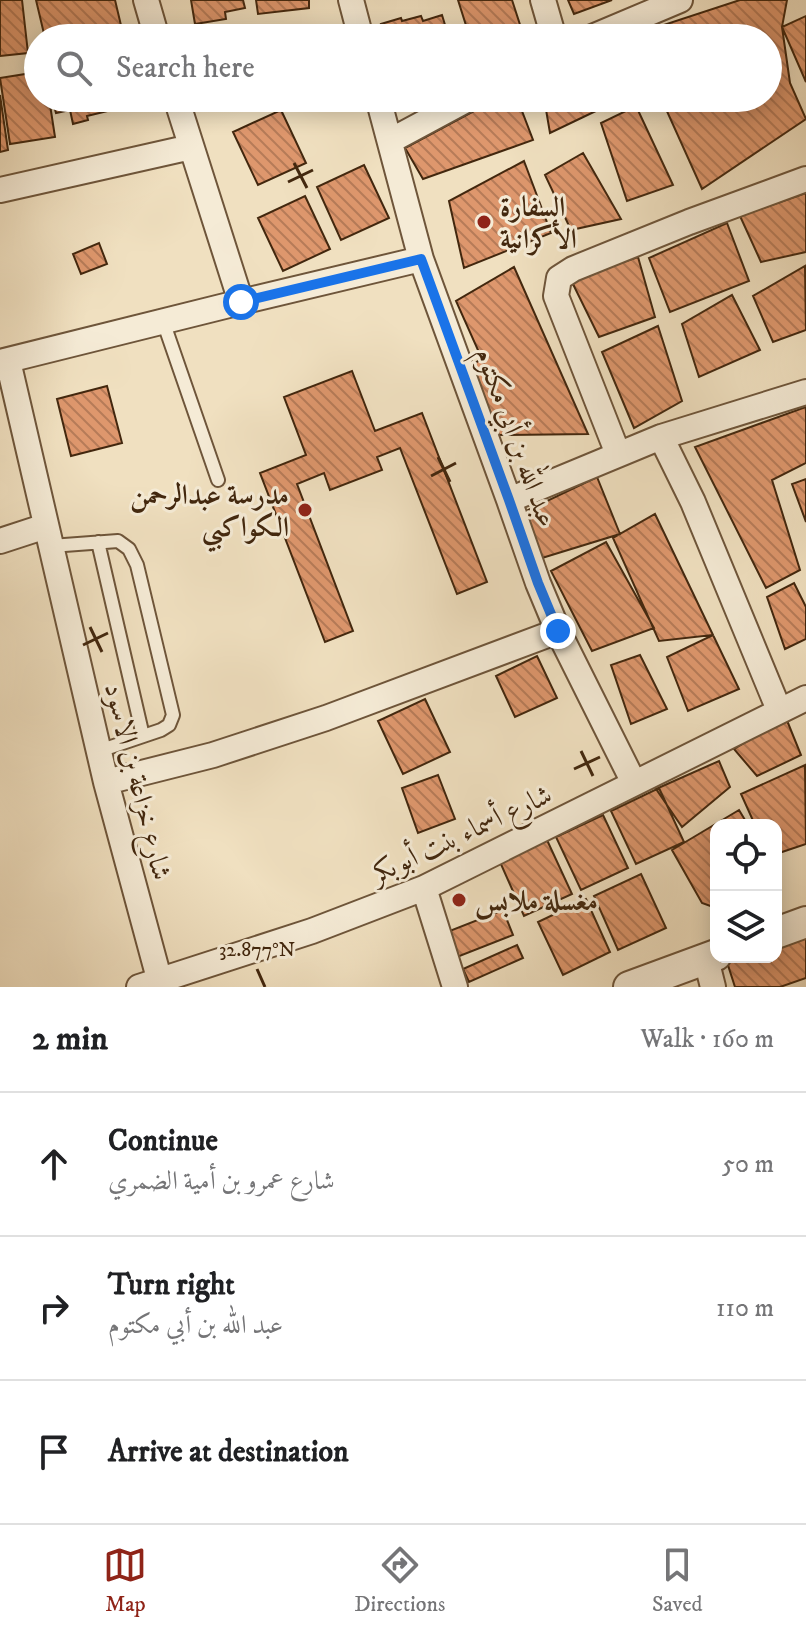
<!DOCTYPE html>
<html lang="en">
<head>
<meta charset="utf-8">
<style>
  :root { --surface:#fff; --page:#f6f6f6; --text:#202124; --muted:#757577; --line:#e0e0e0; --accent:#8f2418 }
  body { margin:0; font-family:"IM FELL DW Pica",Amiri,serif; background:var(--page); color:var(--text) }
  .controls { position:absolute; right:24px; bottom:24px; display:grid; overflow:hidden; border-radius:16px; box-shadow:0 4px 20px #0003 }
  .controls button { width:72px; height:72px; display:grid; place-items:center; padding:0; border:0; border-bottom:2px solid var(--line); background:var(--surface); color:var(--text); font:40px sans-serif }
  .stop { position:absolute; width:24px; height:24px; margin:-18px; border:6px solid #1a73e8; border-radius:50%; background:#fff }
  .stop.end { background:#1a73e8; border-color:#fff; box-shadow:0 2px 8px #0008 }
  .list { margin:0; padding:0; list-style:none }
  h2 { display:flex; justify-content:space-between; align-items:center; height:104px; margin:0; padding:0 32px; font-size:34px }
  h2 small { font-size:26px; font-weight:400; color:var(--muted) }
  .list li { display:grid; grid-template-columns:52px 1fr auto; gap:24px; align-items:center; box-sizing:border-box; height:144px; padding:0 32px; border-top:2px solid var(--line) }
  .list b { display:block; font-size:30px; white-space:nowrap }
  .list p { margin:0; font-size:26px; white-space:nowrap; color:var(--muted) }
  .list em { font-size:26px; font-style:normal; color:var(--muted) }
  .icon { flex:none; width:44px; height:44px; fill:none; stroke:currentColor; stroke-width:2; stroke-linecap:round; stroke-linejoin:round }
  .map { position:relative; flex:none; width:806px; height:987px; overflow:hidden }
  .search { position:absolute; background:var(--surface); box-shadow:0 4px 20px #0003; left:24px; right:24px; top:24px; height:88px; display:flex; align-items:center; gap:20px; box-sizing:border-box; padding:0 28px; border-radius:44px; color:var(--muted); font-size:30px }
  .sheet { height:536px; background:var(--surface) }
  nav { display:flex; justify-content:space-around; align-items:center; box-sizing:border-box; height:112px; border-top:2px solid var(--line); background:var(--surface); font-size:22px; color:var(--muted) }
  nav a { display:grid; justify-items:center; gap:4px }
  nav .on { color:var(--accent) }
  .map>svg:first-child { display:block }
  .building { fill:url(#building-back-hatch); stroke:#42270e; stroke-width:2 }
  .lines { fill:none; stroke-linecap:round; stroke-linejoin:round }
  .service-casing { stroke:#6e553a; stroke-width:16 }
  .minor-casing { stroke:#6e553a; stroke-width:28 }
  .tertiary-casing { stroke:#6e553a; stroke-width:34 }
  .service { stroke:#f5ebd6; stroke-width:12 }
  .minor { stroke:#f5ebd6; stroke-width:24 }
  .tertiary { stroke:#f5ebd6; stroke-width:30 }
  .route { stroke:#1a73e8; stroke-width:10 }
  .ticks { fill:none; stroke:#42270e; stroke-width:3 }
  .poi-dot { fill:#8f2418; stroke:#f5ebd6; stroke-width:3 }
  .labels { text-anchor:middle; stroke-width:6; stroke-linejoin:round; paint-order:stroke }
  .poi-label { font-size:28px; font-weight:bold; fill:#42270e; stroke:#f5ebd6; text-anchor:start }
  .street-label { font-size:28px; fill:#42270e; stroke:#f5ebd6 }
  .ticks-label { font-size:20px; text-anchor:middle; fill:#42270e; stroke:#f5ebd6; stroke-width:6; stroke-linejoin:round; paint-order:stroke }
</style>
</head>
<body>
<div class="map">
<svg width="806" height="987" viewBox="0 0 806 987">
  <defs>
    <pattern id="building-back-hatch" width="6" height="6" patternUnits="userSpaceOnUse" patternTransform="scale(2)"><rect width="6" height="6" fill="#de976d"/><path d="M-1 5l2 2M0 0l6 6M5-1l2 2" fill="none" stroke="#b67b58"/></pattern>
  </defs>
  <rect width="100%" height="100%" fill="#f0e0c0"/>
  <filter id="stains"><feTurbulence type="fractalNoise" baseFrequency=".0025" numOctaves="4"/><feColorMatrix values="0 0 0 0 .2 0 0 0 0 .09 0 0 0 0 .02 0 0 0 .5 -.17"/></filter>
  <radialGradient id="worn" r=".72"><stop offset=".6" stop-color="#630" stop-opacity="0"/><stop offset="1" stop-color="#630" stop-opacity=".3"/></radialGradient>
  <!-- building -->
  <path class="building" d="M0,0h22l6,53 -28,3z
    M36,0h79l9,38h-79z
    M191,0h52l2,8 -20,4 1,7 -31,5z
    M256,0h53v8l-51,6z
    M458,0h54l11,34 -11,4h-42z
    M568,0h44l-38,14z
    M740,0h47l-5,27 8,56 16,36 -104,70 -41,-91h107v-60h-130l-2,-4z
    M442,15l7,23h-63l-5,-14 20,-6 1,3 19,-5 2,5z
    M806,16v66l-24,-55z
    M38,72v26h11l6,39 -45,7 -10,-66z
    M0,95l8,55 -8,2z
    M52,98h66l2,10 -33,8 1,4 -15,4 -3,-14 -14,3z
    M498,98h19l16,42 -110,39 -18,-31z
    M544,98h79l-73,35z
    M636,106l37,79 -46,16 -26,-78z
    M281,110l25,53 -48,22 -25,-53z
    M583,153l38,66 -50,11 -26,-55z
    M524,161l27,72 -87,35 -15,-67z
    M364,165l25,53 -48,22 -24,-53z
    M806,193v59l-45,10 -21,-46z
    M305,196l25,53 -47,22 -25,-53z
    M727,223l22,58 -79,31 -21,-54z
    M99,243l8,21 -26,10 -8,-20z
    M638,257l17,60 -56,20 -28,-57z
    M805,266l1,64 -33,12 -20,-46z
    M514,267l74,167 -90,1 -27,-70 11,-6 -26,-58z
    M732,295l28,55 -61,27 -17,-53z
    M658,326l24,75 -48,27 -32,-76z
    M352,371l23,60 47,-18 65,169 -30,12 -57,-146 -23,9 5,13 -52,20 -6,-17 -27,11 56,147 -28,11 -65,-169 46,-18 -22,-58z
    M107,386l15,57 -51,13 -14,-57z
    M806,407v56l-34,17 28,90 -34,18 -71,-141z
    M597,477l23,57 -78,24 -18,-46z
    M806,479v43l-14,-38z
    M655,514l58,121 -54,6 -46,-103z
    M606,542l48,86 -62,23 -41,-80z
    M794,583l12,24v32l-21,10 -18,-52z
    M713,635l26,54 -51,22 -21,-54z
    M640,655l27,54 -36,15 -20,-59z
    M537,656l20,42 -42,19 -19,-41z
    M425,699l25,53 -47,22 -25,-53z
    M786,718l15,37 -44,21 -23,-27z
    M719,761l11,26 -48,40 -26,-38z
    M805,765l1,79 -30,10v-29h-21l-14,-31z
    M438,775l17,44 -37,14 -16,-45z
    M659,788l25,54 -48,22 -25,-53z
    M739,810l9,15h-32v83l-14,-5 -30,-53z
    M603,815l25,53 -47,22 -25,-53z
    M547,840l25,54 -48,22 -24,-54z
    M641,874l25,54 -48,22 -24,-54z
    M586,899l24,53 -47,23 -25,-53z
    M503,910l10,25 -56,22 -10,-25z
    M806,934v44l-26,9h-45l-8,-25 14,-5h35v-12z
    M517,945l6,13 -54,24 -6,-13z"/>
  <g class="lines">
    <!-- service casing -->
    <g class="service-casing">
      <path id="service" d="M163,321l55,159
        M98,542l45,194
        M51,546l67,-5 11,8 8,16 36,150 -4,10 -8,5 -62,21"/>
    </g>
    <!-- minor casing -->
    <g class="minor-casing">
      <path id="minor" d="M146,0l11,38
        M351,0l10,38
        M543,0l11,38
        M590,38l90,-38
        M176,98l65,204
        M378,98l43,161 88,241 29,83 20,48 76,152
        M390,141l80,-43
        M0,190l191,-43
        M8,361l98,421 54,200
        M0,362l241,-60 180,-43
        M661,437l32,65 86,208
        M618,454l-62,-158 3,-18 14,-9 116,-47 117,-43
        M509,500l152,-63 145,-45
        M0,541l46,-15
        M106,782l107,-27 113,-37 232,-87
        M424,888l31,99
        M706,959l7,28
        M139,987l173,-56 112,-43 382,-190"/>
    </g>
    <!-- tertiary casing -->
    <g class="tertiary-casing">
      <path id="tertiary" d="M776,933l30,-11
        M629,987l87,-32"/>
    </g>
    <!-- service -->
    <use href="#service" class="service"/>
    <!-- minor -->
    <use href="#minor" class="minor"/>
    <!-- tertiary -->
    <use href="#tertiary" class="tertiary"/>
  </g>
  <g class="lines">
    <!-- route -->
    <path class="route" d="M241,302l180,-43 88,241 29,83 20,48"/>
  </g>
  <!-- ticks -->
  <path class="ticks" d="M294,163l13,25M288,182l25,-12M438,457l12,25M431,476l25,-13M90,627l12,25M83,645l25,-12M581,751l12,25M574,769l26,-12M257,969l8,18"/>
  <!-- markers -->
  <g class="poi-dot">
    <circle cx="484" cy="222" r="8"/>
    <circle cx="305" cy="510" r="8"/>
    <circle cx="459" cy="900" r="8"/>
  </g>
  <g class="labels">
    <!-- poi labels -->
    <g class="poi-label">
      <text x="500" y="216">السفارة<tspan x="500" dy="32">الأكرانية</tspan></text>
      <text x="289" y="504" text-anchor="end">مدرسة عبدالرحمن<tspan x="289" dy="32">الكواكبي</tspan></text>
      <text x="475" y="910">مغسلة ملابس</text>
    </g>
    <!-- street labels -->
    <g class="street-label">
      <text transform="translate(517 437) rotate(70)" y="10">عبد الله بن أبي مكتوم</text>
      <text transform="translate(139 781) rotate(76)" y="10">شارع خزاعة بن الاسود</text>
      <text transform="translate(461 833) rotate(-25)" y="10">شارع أسماء بنت أبوبكر</text>
    </g>
  </g>
  <g class="ticks-label">
    <text x="257" y="956">32.877°N</text>
  </g>
  <rect width="100%" height="100%" filter="url(#stains)"/>
  <rect width="100%" height="100%" fill="url(#worn)"/>
</svg>
<div class="controls">
<button><svg class="icon" aria-label="locate" viewBox="0 0 24 24"><circle cx="12" cy="12" r="6"/><path d="M12 2v4M12 18v4M2 12h4M18 12h4"/></svg></button>
<button><svg class="icon" aria-label="layers" viewBox="0 0 24 24"><path d="M12 4l9 5-9 5-9-5zM3 14l9 5 9-5"/></svg></button>
</div>
<div class="stop" style="left:241px;top:302px"></div>
<div class="stop end" style="left:558px;top:631px"></div>
<div class="search"><svg class="icon" aria-label="search" viewBox="0 0 24 24"><circle cx="10" cy="10" r="6"/><path d="M15 15l6 6"/></svg>Search here</div>
</div>
<section class="sheet">
<h2>2 min<small>Walk · 160 m</small></h2>
<ul class="list">
<li><svg class="icon" aria-label="ahead" viewBox="0 0 24 24"><path d="M12 20V5M6 11l6-6 6 6"/></svg><div><b>Continue</b><p>شارع عمرو بن أمية الضمري</p></div><em>50 m</em></li>
<li><svg class="icon" aria-label="right" viewBox="0 0 24 24"><path d="M7 20v-9h11M14 6l5 5-5 5"/></svg><div><b>Turn right</b><p>عبد الله بن أبي مكتوم</p></div><em>110 m</em></li>
<li><svg class="icon" aria-label="arrive" viewBox="0 0 24 24"><path d="M6 21V4h12l-3 4 3 4H6"/></svg><div><b>Arrive at destination</b></div></li>
</ul>
</section>
<nav>
<a class="on"><svg class="icon" aria-label="map" viewBox="0 0 24 24"><path d="M3 6l6-2 6 2 6-2v14l-6 2-6-2-6 2zM9 4v14M15 6v14"/></svg>Map</a>
<a><svg class="icon" aria-label="directions" viewBox="0 0 24 24"><path d="M12 3l9 9-9 9-9-9zM9 14v-3h6M13 9l2 2-2 2"/></svg>Directions</a>
<a><svg class="icon" aria-label="saved" viewBox="0 0 24 24"><path d="M7 4h10v16l-5-4-5 4z"/></svg>Saved</a>
</nav>
</body>
</html>
